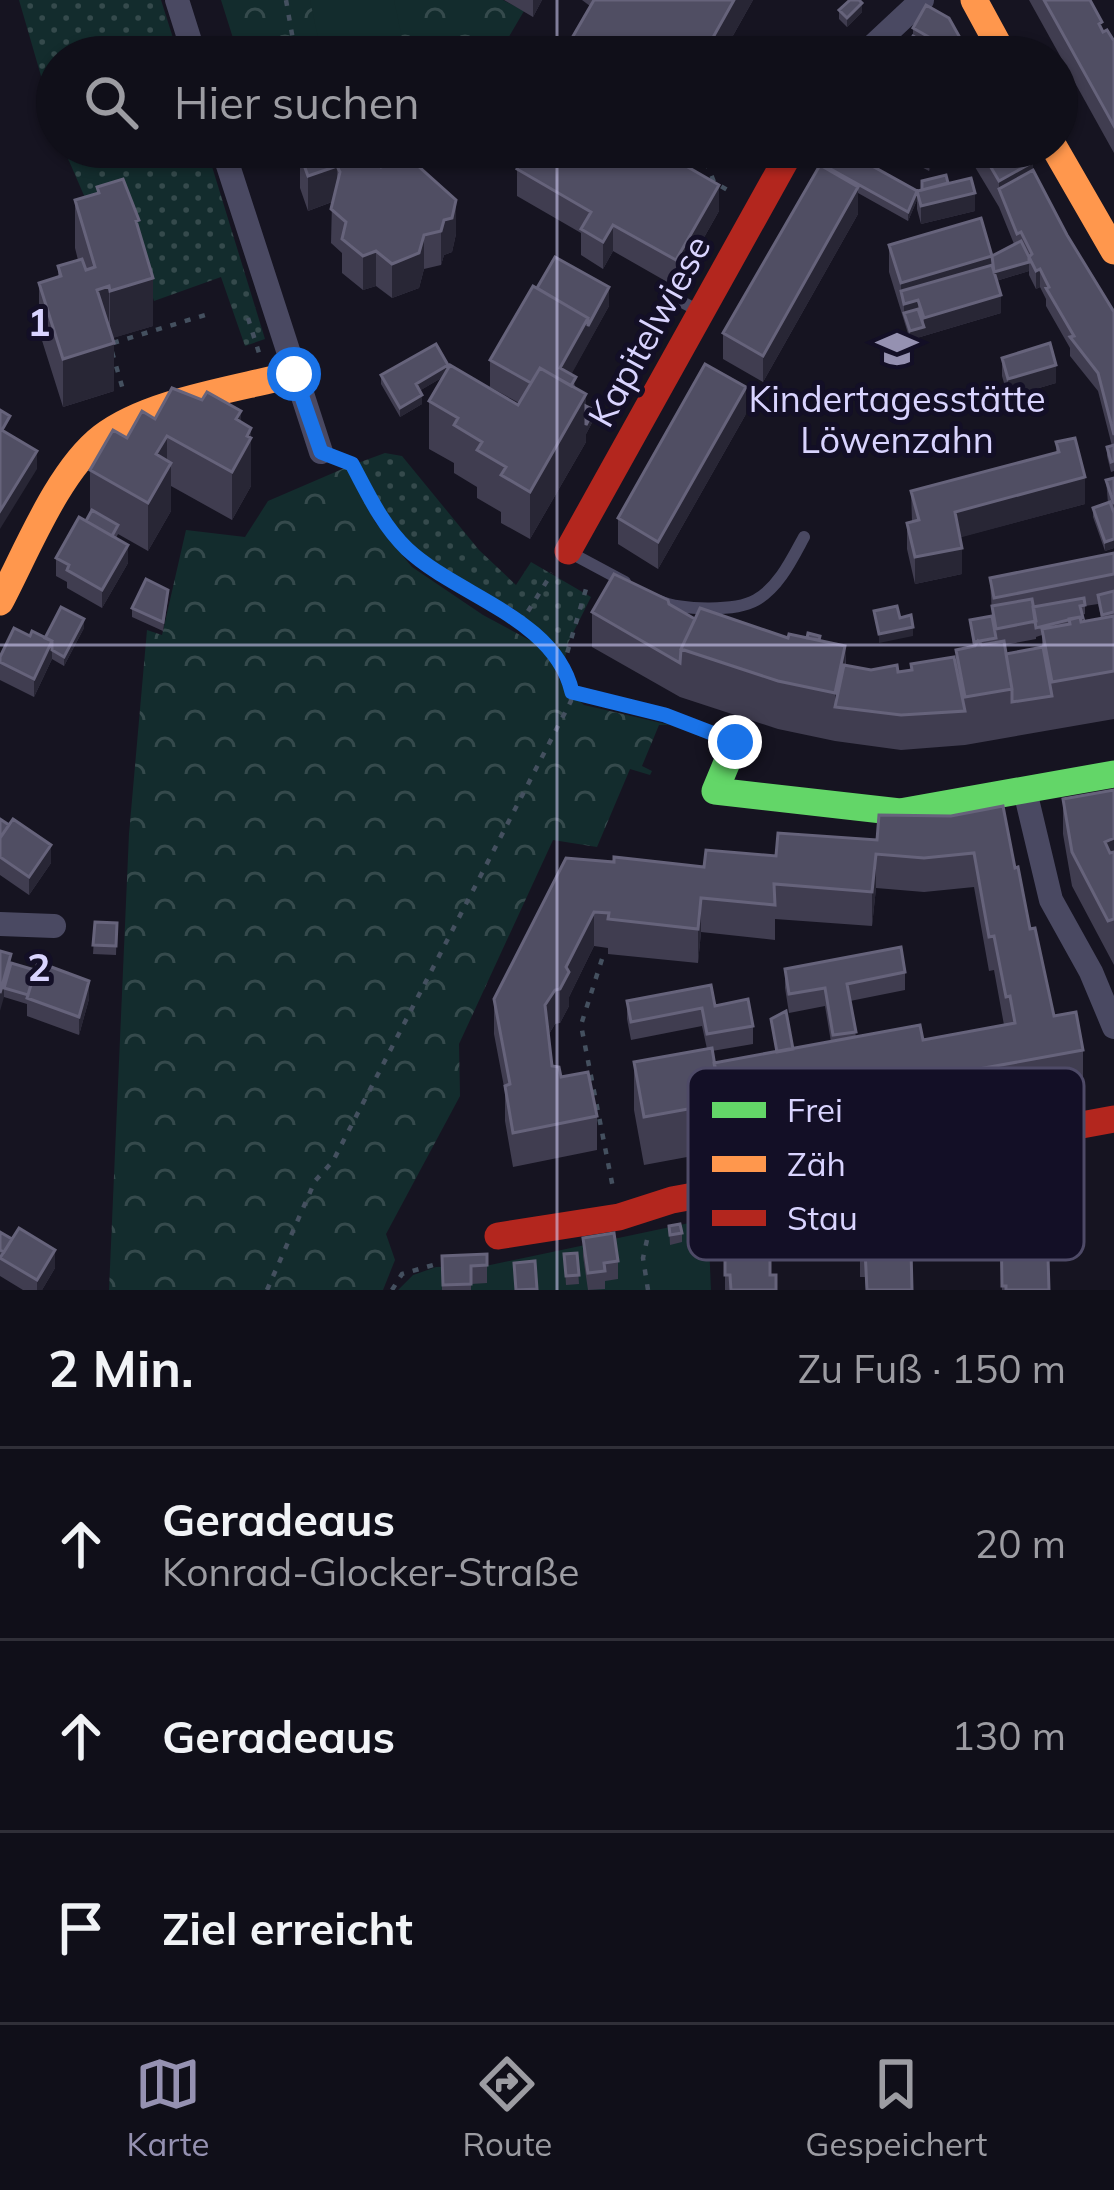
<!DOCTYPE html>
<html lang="de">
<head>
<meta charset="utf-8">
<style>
  :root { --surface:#100f19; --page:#1e1d26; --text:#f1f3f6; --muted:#9c9ca2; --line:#302f38; --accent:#9591b1 }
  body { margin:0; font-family:Mulish,sans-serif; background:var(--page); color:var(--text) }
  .stop { position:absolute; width:36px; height:36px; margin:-27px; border:9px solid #1a73e8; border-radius:50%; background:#fff }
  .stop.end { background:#1a73e8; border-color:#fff; box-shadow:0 3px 12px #0008 }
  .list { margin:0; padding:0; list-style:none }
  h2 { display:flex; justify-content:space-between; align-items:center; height:156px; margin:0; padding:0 48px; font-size:51px }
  h2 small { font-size:39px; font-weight:400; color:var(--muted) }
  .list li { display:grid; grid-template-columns:78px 1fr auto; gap:36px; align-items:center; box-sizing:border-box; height:192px; padding:0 48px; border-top:3px solid var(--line) }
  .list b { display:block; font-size:45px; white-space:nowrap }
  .list p { margin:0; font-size:39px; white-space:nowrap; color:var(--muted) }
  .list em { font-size:39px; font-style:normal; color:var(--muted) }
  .icon { flex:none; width:66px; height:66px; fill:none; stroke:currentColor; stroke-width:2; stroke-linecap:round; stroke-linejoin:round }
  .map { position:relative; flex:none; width:1114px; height:1290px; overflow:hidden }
  .search { position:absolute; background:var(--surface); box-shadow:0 3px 9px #0004; left:36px; right:36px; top:36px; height:132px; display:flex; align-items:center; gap:30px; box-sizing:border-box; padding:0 42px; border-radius:66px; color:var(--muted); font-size:45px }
  .sheet { height:732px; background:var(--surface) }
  nav { display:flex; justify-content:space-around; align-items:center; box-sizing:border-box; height:168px; border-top:3px solid var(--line); background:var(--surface); font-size:33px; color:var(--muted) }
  nav a { display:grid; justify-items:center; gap:6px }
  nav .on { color:var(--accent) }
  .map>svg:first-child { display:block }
  .grass { fill:url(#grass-dots) }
  .forest { fill:url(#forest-crowns) }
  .garden { fill:#132c2d }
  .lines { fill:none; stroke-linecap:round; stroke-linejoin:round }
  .path { stroke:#44505f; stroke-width:4.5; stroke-dasharray:6 9; stroke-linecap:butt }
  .lane { stroke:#4a4962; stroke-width:12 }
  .street { stroke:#4a4962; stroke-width:24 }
  .fast { stroke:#63d668; stroke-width:27 }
  .slow { stroke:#ff974d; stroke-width:27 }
  .jam { stroke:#b3261e; stroke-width:27 }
  .wall { fill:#403d50; fill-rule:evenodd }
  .shaded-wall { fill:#282635 }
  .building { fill:#504e63; stroke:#66637b; stroke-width:3 }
  .route { stroke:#1a73e8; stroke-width:15 }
  .grid { fill:none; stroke:#d9d4ff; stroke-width:3; stroke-opacity:0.55 }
  .labels { text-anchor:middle; stroke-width:10; stroke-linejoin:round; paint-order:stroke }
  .street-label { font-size:36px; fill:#d9d4ff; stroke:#130f26 }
  .poi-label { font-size:36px; fill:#d9d4ff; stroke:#130f26 }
  .key { fill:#130f26; stroke:#4e4a67; stroke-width:3 }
  .key-label { font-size:33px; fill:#d9d4ff }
  .grid-label { font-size:39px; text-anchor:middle; font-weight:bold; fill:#d9d4ff; stroke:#130f26; stroke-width:10; stroke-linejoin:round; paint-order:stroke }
</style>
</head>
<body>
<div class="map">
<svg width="1114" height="1290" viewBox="0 0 1114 1290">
  <defs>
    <pattern id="grass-dots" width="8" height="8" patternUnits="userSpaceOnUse" patternTransform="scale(3)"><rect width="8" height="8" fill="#132c2d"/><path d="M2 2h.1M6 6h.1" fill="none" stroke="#354a4c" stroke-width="1.8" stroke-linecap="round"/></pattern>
    <pattern id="forest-crowns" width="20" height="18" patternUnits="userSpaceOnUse" patternTransform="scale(3)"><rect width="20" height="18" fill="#132c2d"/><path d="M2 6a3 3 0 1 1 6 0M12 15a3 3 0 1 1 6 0" fill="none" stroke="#354a4c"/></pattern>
  </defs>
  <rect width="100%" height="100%" fill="#161421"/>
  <!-- grass -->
  <path class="grass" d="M19,0h142l18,57h-122v74z
    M63,147h143l59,192 -20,7 -24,-69 -67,24 -25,-80 -40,-14z
    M385,453l17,3 77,94 37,35 15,-23 60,35 -23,46 -3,15 -51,-49 -83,-46 -24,-19 -26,-32 -26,-48z"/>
  <!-- forest -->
  <path class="forest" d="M221,0h282l21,11 -27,46h-258z
    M347,467l28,55 37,45 71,48 50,27 18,19 11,24 22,20 86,20h-11l-17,41 10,5 -2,4 -20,-6 -33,78 -44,-7 -94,204 1,52 -74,138 9,26 -12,30h-274l20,-456 18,-204 15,5 24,-105 59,7 23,-36z"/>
  <!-- garden -->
  <path class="garden" d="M310,0h84l12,57h-84z
    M708,1219l3,71h-313l15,-15 23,-8 54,-2z"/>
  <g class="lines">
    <!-- path -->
    <path class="path" d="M286,0l10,57
      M706,162l8,20 20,12
      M248,318l11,35
      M113,343l92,-28
      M112,352l12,41
      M520,624l32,-51
      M563,667l25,-85
      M572,693l93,22 45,17
      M602,959l-21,66 32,163
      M647,1240l-4,18 5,32
      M267,1290l48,-109 18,-20 238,-460c2,-70 -120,-110 -164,-152 -25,-24 -40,-55 -55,-85l-9,-4
      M392,1290l10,-16 45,-13"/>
    <!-- lane -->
    <path class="lane" d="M665,293l34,18
      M569,552l56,30
      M659,601c22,9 76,11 97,-1 23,-13 36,-41 48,-63"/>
    <!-- street -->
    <path class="street" d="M177,0l18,57
      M861,57l61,-57
      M222,147l99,305
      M1025,791l26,109 40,72 23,55
      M0,924l54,2"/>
    <!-- fast -->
    <path class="fast" d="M735,743l-20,48 185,21 214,-38"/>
    <!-- slow -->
    <path class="slow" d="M974,0l31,57
      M1054,147l60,104
      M0,602c26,-49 58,-131 102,-165 46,-36 136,-48 192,-63"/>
    <!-- jam -->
    <path class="jam" d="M568,551l225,-404
      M498,1236l121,-19 53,-17 442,-81"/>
  </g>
  <!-- wall -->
  <path class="wall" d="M504,0h38l-9,17z
    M582,0h171l-32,57h-149v-19l18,-32z
    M1029,0h61l12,30 12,11v112z
    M839,10l23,2 -15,15 -8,-8z
    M913,28l56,29h-68l12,-21z
    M884,147h55l-10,24z
    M963,147h61l9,23 34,65 47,77v159l-3,1 -4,-16v-9l5,-1 -14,-55 -28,-35v-8l-24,-42v-7l-6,-12 -4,2 -7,-14v-4l-33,10 5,32 -91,27 -21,-68v-27l103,11 22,-12 -15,-37z
    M300,154l85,11 71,69 -4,18 -8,3 -3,10 -17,4 -5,19 -27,10 -16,-12 -13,4 -21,-17v-20l-11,-10 1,-41 -24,9 -8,-23z
    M818,162l99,38 -9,21 -50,-28v21l-95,168 -40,-23v-26l95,-165z
    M517,169l202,42 -43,76 -63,-36 -10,18 -22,-14v-22l-64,-37z
    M948,183l27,28 -54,13 -4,-15v-18z
    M97,187l42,46 14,93 -41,12 2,53 -51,16 -24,-76v-48l19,-6v-11l20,-6 -3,-12v-48l22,-6z
    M537,288l72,18 -38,68 5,15 18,30 -8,15v8l-56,97 -29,-16v-11l-24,-14v-11l-23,-14v-10l-25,-14v-48l14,-24 -24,14 3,13 -22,13 -19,-33v-9l67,-7 70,37 1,-2 -29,-16v-27z
    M1002,358l54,25 -48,14 -6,-21z
    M746,414l-88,155 -40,-25v-26z
    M155,419l86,3 10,6v58l-19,34 -61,-34v25l-23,40 -30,-17 -2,4 12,25 -26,45 -35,-20v-6l-11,-6v-18l34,-44v-44l37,-32z
    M1056,442l29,62 -125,33 2,37 -47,10 -8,-35v-26l5,-2 -1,-30 145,-39z
    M1114,478v70l-9,3 -12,-34v-9l15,-5 -2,-23z
    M1114,553v166l-149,26 -64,5 -66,-9 -57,-12 -98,-32 -88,-50v-35l77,-8 26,15 93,19 32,3 25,5 1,20 52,6 13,-2v-6h45v-14l17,-4 -3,-26 22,-4 -2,-38zM1098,604l3,14 -18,4 -1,-7 3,-1v-8zM1042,635v12l-36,7 -1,-9 31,-6v-2z
    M168,599l-5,32 -31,-14v-9z
    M84,628l-20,38 -12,-7 -18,38 -34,-17v-23l30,-21 15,2z
    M1114,790v175l-42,-79 -9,-52v-35z
    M879,815l136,53 39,148 29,34v34l-439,81 -10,-55v-48l73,-13 -5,-23 -71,14 -4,-21v-18l88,5 38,20v18l-41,7 2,12 62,-11 -5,-33 22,30 38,-7 -6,-36 -36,7 -4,-25v-19l120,3v18l-55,11 6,36 67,3 81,-15 -10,-55 -5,1 -15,-84 -50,5 -48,-4 -4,38 -97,-7v21l-74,-8 -3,31 -90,-9v-6l-14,-2 -25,51v9l-9,17 -5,1 -6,10 3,32 45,50v34l-84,17 -8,-46v-29l-11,-58v-35l120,-137 90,5 173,-27z
    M0,819l51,44 -22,32 -29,-20z
    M95,922l22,1 -1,32 -23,-1z
    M0,951l11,12 78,36 -10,36 -52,-19v-12l-23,-7z
    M996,1163l45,61 8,66h-47l-1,-39h-5z
    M860,1188l45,62 7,40h-46l-1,-13h-5z
    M725,1213l45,62 6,15h-51z
    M669,1226l13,7v9l-12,3z
    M0,1232l55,36 -13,22h-19l-23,-14z
    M583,1238l35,23v18l-13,2v8l-17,1 -5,-34z
    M577,1253l2,31 -13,1 -2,-31z
    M487,1254v29l-16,1v6h-29v-34z"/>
  <!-- shaded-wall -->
  <path class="shaded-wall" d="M533,0h9l-9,17z
    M734,0h19l-32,57h-19z
    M862,3v9l-15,15v-9z
    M611,38v19h-10v-3z
    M935,147h4l-10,24v-9z
    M385,149v34l-13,-29z
    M1033,162v27h-34v-8z
    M337,166v34l-29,11v-35z
    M719,185v26l-43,76v-27z
    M858,187v27l-95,168v-26z
    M917,191v9l-9,21v-9z
    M975,193v18l-54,13v-18z
    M456,200v34l-4,18 -8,3 -3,10v-34l3,-11z
    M613,225v26l-10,18v-27z
    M424,235v34l-5,19 -27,10v-34z
    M376,251v35l-13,4v-34z
    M992,256l37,6v9l-110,33 -1,-4v18l-14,-5v9v-18l-3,-13v19v-27z
    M1040,269v18l-4,2v-18z
    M153,278v48l-43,13v-48z
    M109,286v48l-12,-44z
    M609,287v19l-49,89v-27l28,-50z
    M1001,295v18l-91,27v-9l14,-4v-9z
    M114,343v48l-51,16v-48z
    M448,365v9l-32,19v-9z
    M1056,365v18l-48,14v-18z
    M746,387v27l-88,155v-27z
    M586,394v31l8,-15v9l-8,15v8l-56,97v-47z
    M422,395v9l-22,13v-9z
    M241,411v45l6,-20 4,-8v58l-19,34v-48l4,-53z
    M167,436v34l4,-7v48l-23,40v-48l8,-49z
    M37,451v18l-37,60v-18z
    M1085,477v27l-130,35v-27z
    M1114,539v9l-9,3v-9z
    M128,545v18l-26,45v-18z
    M962,548v26l-47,10v-27z
    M84,619v9l-20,38v-9z
    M913,627v9l-34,7v-9z
    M52,641v18l-18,38v-18z
    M845,646v31l-10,30v-14z
    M1114,838v35l-9,-31z
    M51,845v18l-22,32v-18z
    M876,854v34l-4,38v-34z
    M701,898v34l-3,31v-34z
    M594,912v34l-25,51v9l-9,17v-34l6,-22z
    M11,954v18l-7,16v9l-4,14v-18z
    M89,981v18l-10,36v-18z
    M555,990v34l-10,16v-35z
    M55,1250v18l-13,22h-5v-10z"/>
  <!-- building -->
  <path class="building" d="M594,0h140l-32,57h-58l-33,-19 -10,16 -29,-16z
    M850,0h9l3,3 -15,15 -8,-8z
    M1044,0h46l12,22 -3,2 4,8 4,-2 7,11v85z
    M926,5l23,13 20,36 -1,3h-4l-51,-29z
    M913,36l36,21 -48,-1z
    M318,147h67v2l-13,5 2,6 7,7 27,-10 48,43 -4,18 -8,2 -3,11 -17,4 -5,18 -27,11 -16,-13 -13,5 -21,-17 4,-17 -15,-13 9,-37 -3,-6 -29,10 -8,-22z
    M529,147h124l66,38 -43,75 -63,-35 -10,17 -22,-13 10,-17 -74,-43z
    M827,147h11l79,44 -9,21 -90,-50z
    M901,147h34l-6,15z
    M979,147h45l9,15 -34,19z
    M820,165l38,22 -95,169 -40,-23z
    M1033,170l34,65 47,77v123l-16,-62 -28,-36 4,-1 -28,-48 3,-1 -9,-18 -4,2 -7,-14 3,-3 -11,-22 -4,2 -18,-45z
    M946,175l2,8 -26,7v-9z
    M971,178l4,15 -54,13 -4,-15z
    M123,179l16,41 -3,1 17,57 -43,13 -1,-5 -12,4 17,53 -51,16 -24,-76 22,-7 -3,-10 24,-7 4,11 9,-3 -20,-67 24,-7 -2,-6z
    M981,218l11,38 -91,27 -12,-38z
    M1021,241l10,20 -2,-4v5l-35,10 -2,-16 -2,1z
    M555,257l54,30 -21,39v-8l-51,-30z
    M992,265l9,30 -77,23 -6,-18 -14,4 -3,-13z
    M533,286l55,32 -28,50 16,9 -5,9 -31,-18 -9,15 -41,-23z
    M918,309l6,18 -14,4 -6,-18z
    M1050,343l6,22 -48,14 -6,-21z
    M436,344l12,21 -32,19 6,11 -22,13 -19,-33z
    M705,364l41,23 -88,155 -40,-24z
    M450,365l68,40 22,-37 46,26 -56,98 -29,-17 5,-8 -29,-17 5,-8 -28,-17 4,-7 -29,-17z
    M172,388l30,12 5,-8 34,19 -5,8 15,9 -4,8 4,2 -19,34 -65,-36 -11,18 15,9 -23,40 -58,-33 23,-40 14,8 15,-27 13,8z
    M586,406l8,4 -8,15z
    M0,410l10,6 -8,14 -2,-1z
    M0,429l37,22 -37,60z
    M1075,438l10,39 -130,35 7,36 -47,9 -8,-34 12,-3 -8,-29 148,-39 -3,-10z
    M1114,445v16l-3,1 -4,-15z
    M1114,478v26l-8,-24z
    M1110,502l4,11v26l-9,3 -12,-34z
    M92,510l26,15 -6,11 -26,-15z
    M79,517l49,28 -26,45 -35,-20 2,-5 -13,-7z
    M1114,553v21l-120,24 -4,-20z
    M614,574l54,26 1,4 26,15 -14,30 -1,14 -88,-51z
    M146,579l22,11 -5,32 -31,-14z
    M1114,591v21l-12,3 -4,-20z
    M1084,598l1,7 -5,1 3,12 -3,-1 -44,11 -3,-21z
    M1032,599l4,22 -40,8 -4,-23z
    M897,606l3,12 11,-3 2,12 -34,7 -5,-23z
    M61,607l23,12 -20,38 -12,-7v-9l-7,-3z
    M700,608l88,30 1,-4 56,12 -10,47 -57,-12 -97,-32z
    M992,616l4,22 -22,4 -4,-22z
    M1114,616v55l-62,11 -10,-53 28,-5 -1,-5 11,-2 1,5z
    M14,628l16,8 2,-5 20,10 -18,38 -34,-17v-5z
    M808,633l12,3 -1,4 -12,-2z
    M978,641l4,4 22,-4 8,48 -47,8 -9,-47 19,-4z
    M1043,647l9,49 -40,6v-13l-6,-35z
    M954,657l11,54 -64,4 -66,-8 9,-42 27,5 26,-5 1,7 14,-2 -1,-6z
    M1114,790v48l-9,4 5,11 4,-1v67l-6,2 -36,-69 -9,-53z
    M1003,806l12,62 3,-1 12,62 5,-1 19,88 22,-4 7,38 -361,66 -1,-13 -7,-40 206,-38 3,15 92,-17 -5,-27 -4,1 -12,-61 -5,1 -15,-84 -50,5 -48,-4 -4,38 -98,-8 1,21 -74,-7 -3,31 -90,-10 1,-6 -15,-1 -28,55 3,5 -9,17 -5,1 -10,15 7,61 7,1 2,10 27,-5 9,44 -84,17 -8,-47 5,-2 -16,-85 72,-141 48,4v-5l90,10 2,-17 70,6 2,-23 99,7 2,-25 72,1z
    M0,819l9,6 -9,13z
    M13,819l38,26 -22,32 -29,-20v-19z
    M95,922l22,1 -1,23 -23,-1z
    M901,947l4,25 -58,12 9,48 -23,3 -8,-47 -36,6 -4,-25z
    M0,951l11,3 -11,39z
    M38,962l51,19 -10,36 -52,-19z
    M11,963l24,7 -7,25 -24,-7z
    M711,985l4,21 33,-7 5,27 -46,8 -5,-26 -71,14 -4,-21z
    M786,1011l7,38 -16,3 -6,-33z
    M712,1048l9,55 -77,14 -10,-55z
    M1041,1162v62h6l2,66h-43v-4h-4l-1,-62h-5v-61z
    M860,1188h45v62h6l1,40h-45l-2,-40h-5z
    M725,1213h45v62h6v15h-45l-1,-15h-5z
    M680,1224l2,9 -12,2 -1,-9z
    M19,1228l36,22 -18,30 -37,-22z
    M0,1232l12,7 -8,13 -4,-2z
    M614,1233l4,28 -14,2 1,8 -17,2 -5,-35z
    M577,1253l2,22 -13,1 -2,-22z
    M487,1254v11l-16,1v18l-28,1 -1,-29z
    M535,1261l2,28 -21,1 -2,-27z"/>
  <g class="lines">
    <!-- route -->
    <path class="route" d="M294,374l27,78 31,12c16,30 30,61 55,85 50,47 148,69 165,143l93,23 70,27"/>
  </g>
  <!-- grid -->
  <path class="grid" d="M557,0v57M557,147v1143M0,645h1114"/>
  <!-- icons -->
  <defs>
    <g id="school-bare" transform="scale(3.24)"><path d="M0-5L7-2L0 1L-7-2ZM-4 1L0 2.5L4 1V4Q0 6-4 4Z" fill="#9591b1" stroke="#130f26" stroke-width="2.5" paint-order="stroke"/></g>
  </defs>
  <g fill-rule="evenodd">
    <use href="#school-bare" x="897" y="349"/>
  </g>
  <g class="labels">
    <!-- street labels -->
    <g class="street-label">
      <text transform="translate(649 331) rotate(-61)" y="13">Kapitelwiese</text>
    </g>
    <!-- poi labels -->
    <g class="poi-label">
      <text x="897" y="412">Kindertagesstätte<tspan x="897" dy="41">Löwenzahn</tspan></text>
    </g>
  </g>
  <!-- legend -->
  <rect x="688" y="1068" width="396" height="192" rx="18" class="key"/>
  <rect x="712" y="1102" width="54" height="16" fill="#63d668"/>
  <rect x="712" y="1156" width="54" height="16" fill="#ff974d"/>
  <rect x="712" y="1210" width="54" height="16" fill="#b3261e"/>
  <g class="key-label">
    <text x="787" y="1122">Frei</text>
    <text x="787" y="1176">Zäh</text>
    <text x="787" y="1230">Stau</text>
  </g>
  <g class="grid-label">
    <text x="39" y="336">1</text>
    <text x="39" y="981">2</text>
  </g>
</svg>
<div class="stop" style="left:294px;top:374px"></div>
<div class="stop end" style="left:735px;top:742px"></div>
<div class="search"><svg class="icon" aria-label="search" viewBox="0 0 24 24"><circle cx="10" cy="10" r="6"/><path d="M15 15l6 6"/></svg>Hier suchen</div>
</div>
<section class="sheet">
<h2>2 Min.<small>Zu Fuß · 150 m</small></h2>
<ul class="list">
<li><svg class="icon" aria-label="ahead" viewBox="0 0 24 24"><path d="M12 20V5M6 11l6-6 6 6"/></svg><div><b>Geradeaus</b><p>Konrad-Glocker-Straße</p></div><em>20 m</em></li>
<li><svg class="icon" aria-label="ahead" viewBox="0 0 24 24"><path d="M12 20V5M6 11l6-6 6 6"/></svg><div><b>Geradeaus</b></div><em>130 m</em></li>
<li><svg class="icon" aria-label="arrive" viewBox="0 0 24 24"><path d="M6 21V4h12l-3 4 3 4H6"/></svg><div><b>Ziel erreicht</b></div></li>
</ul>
</section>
<nav>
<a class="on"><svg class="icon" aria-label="map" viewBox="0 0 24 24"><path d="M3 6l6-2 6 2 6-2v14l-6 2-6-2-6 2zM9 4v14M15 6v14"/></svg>Karte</a>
<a><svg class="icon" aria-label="directions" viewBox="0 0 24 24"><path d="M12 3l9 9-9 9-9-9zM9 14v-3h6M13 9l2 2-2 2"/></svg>Route</a>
<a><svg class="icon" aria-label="saved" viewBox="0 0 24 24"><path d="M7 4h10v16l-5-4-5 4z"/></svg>Gespeichert</a>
</nav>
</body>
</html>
